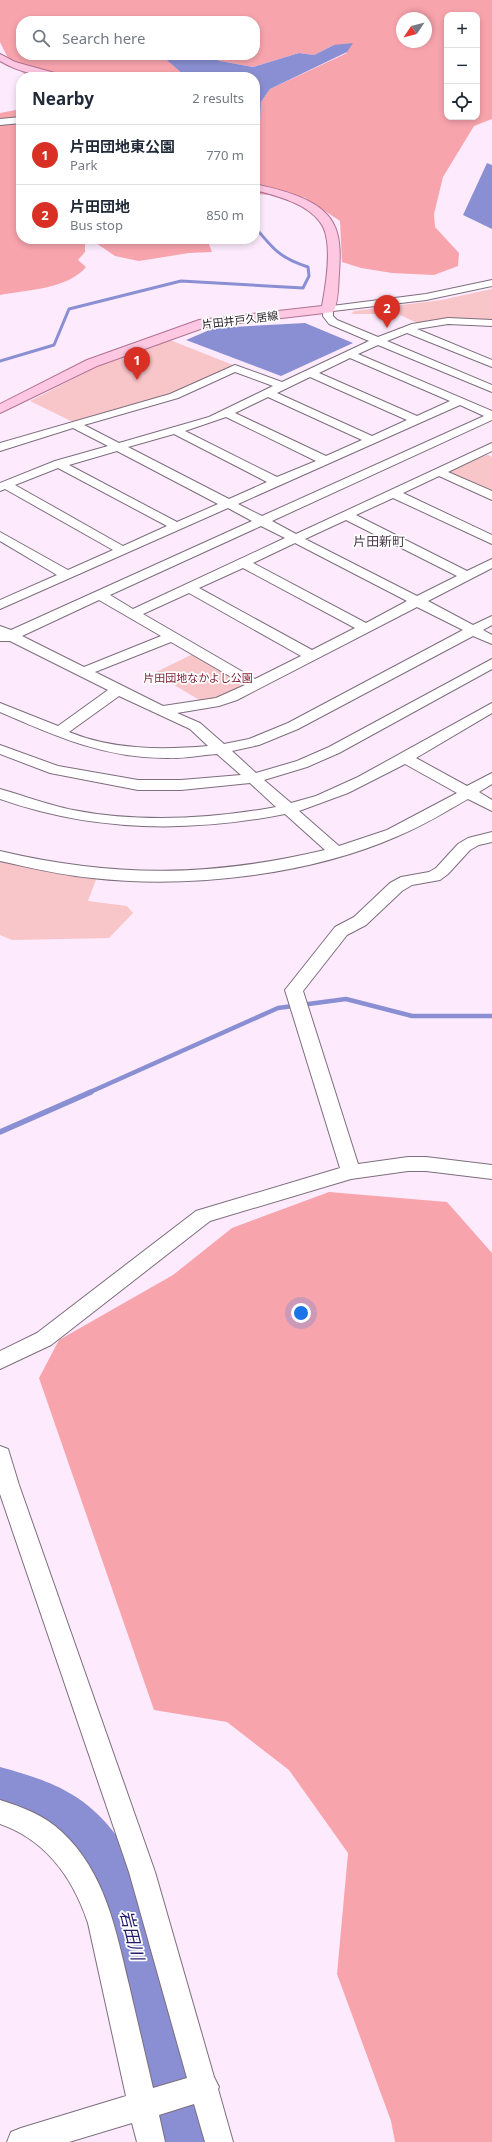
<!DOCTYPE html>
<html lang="en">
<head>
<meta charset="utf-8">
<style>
  :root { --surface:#fff; --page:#f6f6f7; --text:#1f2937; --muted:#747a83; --line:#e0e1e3; --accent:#d93025 }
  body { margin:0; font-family:"Noto Sans","Noto Sans JP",sans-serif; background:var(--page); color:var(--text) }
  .controls { position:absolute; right:12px; top:12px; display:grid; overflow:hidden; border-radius:8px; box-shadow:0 2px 6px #0003 }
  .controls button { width:36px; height:36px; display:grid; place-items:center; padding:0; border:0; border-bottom:1px solid var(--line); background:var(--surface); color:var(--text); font:20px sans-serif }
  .compass { position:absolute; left:396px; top:12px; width:36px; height:36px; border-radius:50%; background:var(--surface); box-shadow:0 2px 6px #0003; rotate:235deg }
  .you { position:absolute; left:301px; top:1313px; width:14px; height:14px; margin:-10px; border:3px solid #fff; border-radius:50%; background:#1a73e8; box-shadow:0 0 0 6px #1a73e833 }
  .badge { display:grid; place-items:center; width:26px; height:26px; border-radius:50%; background:var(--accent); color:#fff; font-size:13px; font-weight:700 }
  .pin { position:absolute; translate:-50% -33px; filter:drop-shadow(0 1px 2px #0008) }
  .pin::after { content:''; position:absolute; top:21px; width:14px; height:12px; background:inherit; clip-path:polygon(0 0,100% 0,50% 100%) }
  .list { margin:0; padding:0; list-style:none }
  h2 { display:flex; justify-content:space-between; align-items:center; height:52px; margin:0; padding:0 16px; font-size:17px }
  h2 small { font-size:13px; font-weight:400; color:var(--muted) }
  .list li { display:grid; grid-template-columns:26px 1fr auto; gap:12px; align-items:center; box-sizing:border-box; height:60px; padding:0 16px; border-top:1px solid var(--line) }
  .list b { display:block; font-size:15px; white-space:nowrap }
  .list p { margin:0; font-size:13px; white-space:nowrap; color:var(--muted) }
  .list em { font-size:13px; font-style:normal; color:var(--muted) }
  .icon { flex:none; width:22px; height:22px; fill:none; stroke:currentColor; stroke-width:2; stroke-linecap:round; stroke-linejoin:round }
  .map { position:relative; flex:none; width:492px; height:2142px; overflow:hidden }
  .search { position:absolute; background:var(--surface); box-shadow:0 2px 6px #0003; left:16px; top:16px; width:244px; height:44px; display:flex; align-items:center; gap:10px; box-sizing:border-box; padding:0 14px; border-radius:16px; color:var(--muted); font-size:15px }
  .panel { position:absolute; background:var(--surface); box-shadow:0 2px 6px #0003; left:16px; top:72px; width:244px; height:172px; border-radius:16px }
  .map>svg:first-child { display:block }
  .green { fill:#f8c5c9 }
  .forest { fill:#f8a4ad; fill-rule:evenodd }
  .water { fill:#898fd2 }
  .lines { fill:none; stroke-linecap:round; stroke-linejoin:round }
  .stream-far2 { stroke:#898fd2; stroke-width:3 }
  .stream-far1 { stroke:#898fd2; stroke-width:4.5 }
  .stream { stroke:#898fd2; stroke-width:5.5 }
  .river { fill:#898fd2; fill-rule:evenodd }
  .minor-casing { stroke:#7d6e7d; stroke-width:2 }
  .major-casing { stroke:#b07292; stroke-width:2 }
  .minor { fill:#fff; fill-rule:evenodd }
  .major { fill:#fec7e2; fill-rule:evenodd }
  .labels { text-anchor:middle; stroke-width:3.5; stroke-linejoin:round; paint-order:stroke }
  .far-street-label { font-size:11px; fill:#201a20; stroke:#fff }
  .far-park-label { font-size:11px; fill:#7b1c32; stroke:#fff }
  .far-quarter-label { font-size:13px; fill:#493b49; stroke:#fff }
  .near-water-label { font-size:17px; font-style:italic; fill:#241b6a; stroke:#fff }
</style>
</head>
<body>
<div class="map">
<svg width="492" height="2142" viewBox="0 0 492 2142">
  <rect width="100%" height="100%" fill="#fdebfd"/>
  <!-- green -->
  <path class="green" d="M492,289v32l-42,-2 -33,4 -19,-9h-47l3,-3 87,-11z
    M170,340l63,25 -62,29 -98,28 -43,-21 71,-36z
    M488,455l4,2v36l-41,-19 -1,-4 31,-14z
    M193,654l49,29 -1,4 -25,11 -15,3 -47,-28z
    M0,861l44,10 53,6 -9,24 39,5 6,7 -24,25 -97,2 -12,-5z"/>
  <!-- forest -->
  <path class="forest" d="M0,0h492v119l-18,7 -31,51 -9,37 1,13 24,26 -1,13 -24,9 -42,-2 -31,-5 -19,-6 -2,-41 -36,-24 -49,-3v-23l3,-1 3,-68 9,-13 77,-36 -13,-8 -20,10 -15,-2 -46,14 -33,-6 -14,-6h49v-34h-234v34h140l23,19 -1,3h-156l-20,-21 -7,-14zM447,15h30v102h-30zM402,18h24v24h-24z
    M21,109v130h186l5,13 -23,1 -50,8 -24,-5 -22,-15 -8,2v9l-7,8 8,7c-18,22 -60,23 -86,28v-182z
    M329,1192l118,10 45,51v889h-97l-4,-21 -54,-147 11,-121 -59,-83 -62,-48 -73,-12 -115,-332 20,-38 114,-65 59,-47z"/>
  <!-- water -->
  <path class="water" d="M353,43l-6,9 -77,37 -9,13 -3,69h-3v-94h-72v-3l-22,-19h45l14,6 33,6 46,-14 15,2 20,-10z
    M487,163l5,2v64l-29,-14z
    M305,323l48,20 -72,33 -95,-36 28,-12z"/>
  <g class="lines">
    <!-- stream-far2 -->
    <path class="stream-far2" d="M0,361l54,-16 15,-36 112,-28 122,7 6,-12 -1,-9c-28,-9 -35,-18 -53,-40"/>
    <!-- stream-far1 -->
    <path class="stream-far1" d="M88,1093l190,-85 68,-9 66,17h80"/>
    <!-- stream -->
    <path class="stream" d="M0,1132l91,-40"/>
    <!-- river -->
    <path class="river" d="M0,1767c43,12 76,22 107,57 37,42 44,102 58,154 14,55 28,109 42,164h-48l-64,-261c-14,-26 -39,-56 -68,-67 -8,-3 -18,-4 -27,-7z"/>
    <!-- minor casing -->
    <g class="minor-casing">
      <path id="minor" d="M21,117v6l-21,2v-6z
        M492,280v6l-66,14 -93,11v5l4,4 41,17 34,-13 36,-6 44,2v6l-44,-2 -31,5 75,31v7l-85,-34 -20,8 105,44v7l-114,-47 -20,9 134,57v9l-220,101 24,13 196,-91v8l-44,21 44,19v9l-53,-24 -36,17 89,42v9l-99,-46 -37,17 111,56 25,-12v9l-64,33 45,24 19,-9v9l-9,5 9,5v9l-19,-8 -175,93 -39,16 -27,6 24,22 41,-12 32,-14 163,-88v10l-153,84 -32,14 -43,13 27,23 25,-7 42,-19 134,-74v10l-76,45 51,28 25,-13v11l-13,8 13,8v11l-24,-12c-23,13 -45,27 -70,37 -88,39 -209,53 -306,42 -31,-3 -61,-10 -92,-17v-10c115,27 210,26 325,-1l-40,-36c-96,19 -192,18 -285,-15v-10c25,7 48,16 73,21 67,13 137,9 203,-3l-26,-24 -69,7h-43l-88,-17 -50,-19v-9l58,21 80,14h43l60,-5 -24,-21c-17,1 -34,5 -51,4 -62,0 -111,-22 -166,-46v-9l58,23 50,-36 -98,-49h-10v-15l11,4 241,-109 -24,-13 -228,101v-9l57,-25 -57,-34v-9l68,38 45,-20 -108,-61 -5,2v-8l55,-22 53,-15 -35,-18 -73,23v-8l170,-49 65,-29 47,17 87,-41 -40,-17 -6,-8 1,-9 102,-13zM350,358l100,43 -33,15 -98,-43zM235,372l38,14 -64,31 -90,26 -35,-18 94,-27zM310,377l97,43 -35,16 -95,-43zM268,397l94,43 -36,16 -91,-43zM460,405l24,11 -222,100 -24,-12zM226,417l90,44 -39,16 -92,-46zM174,434l93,48 -38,17 -101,-52zM117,451l101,53 -41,18 -108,-57zM58,468l109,58 -44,20 -108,-61zM346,520l111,56 -40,20 -112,-57zM261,526l24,12 -152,71 -23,-14zM295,543l112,58 -41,22 -113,-60zM243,568l112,60 -43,22 -113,-62zM189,593l112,63 -46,23 -112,-65zM99,600l62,36 -77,31 -62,-31zM417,607l46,23 -175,93 -39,16 -25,5 -24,-21 -23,-10 42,-7 18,-6zM171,642l74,43 -29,13 -53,8 -68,-34zM119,696l71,33 18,17c-46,4 -95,4 -139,-14zM405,764l52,29 -70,37 -48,16 -40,-35 49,-18z
        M492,832v10l-13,3 -9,5 -22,24 -8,6 -28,5 -10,6 -36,34 -19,10 -44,56 55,173 50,-7h18l66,8v14l-66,-8h-18l-57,8 -141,42 -159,124 -51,24v-18l37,-18 159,-122 144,-43 -55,-178 50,-63 19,-10 36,-34 11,-6 28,-5 7,-4 22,-24 10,-6z
        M0,1446l8,3 11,36 136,387 59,205 5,10 -1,2 15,53h-28l-11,-38 -35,11 6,27h-28l-5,-19 -63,19h-62l4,-10 10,-4 105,-32 -38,-173c-15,-45 -42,-83 -88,-99v-24c22,7 44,15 62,32 43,40 54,98 67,153 8,34 16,69 24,103l34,-10 -58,-206 -129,-378z"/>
    </g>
    <!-- major casing -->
    <g class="major-casing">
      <path id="major" d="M0,54l15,8 47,13 1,2c-21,0 -45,-5 -63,-16z
        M255,184c26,6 69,15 80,43 6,14 5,31 4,46 -1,11 0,29 -6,39l-127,15 -109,39 -97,47v-9l87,-44 112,-40 123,-14c4,-21 12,-67 -2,-84 -14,-19 -43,-26 -65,-32z"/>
    </g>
    <!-- minor -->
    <use href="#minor" class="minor"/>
    <!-- major -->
    <use href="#major" class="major"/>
  </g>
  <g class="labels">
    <!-- far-street labels -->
    <g class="far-street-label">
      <text transform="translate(240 320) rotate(-7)" y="4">片田井戸久居線</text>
    </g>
    <!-- far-park labels -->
    <g class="far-park-label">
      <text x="198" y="682">片田団地なかよし公園</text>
    </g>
    <!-- far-quarter labels -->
    <g class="far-quarter-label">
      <text x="379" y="546">片田新町</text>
    </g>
    <!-- near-water labels -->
    <g class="near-water-label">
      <text transform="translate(132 1935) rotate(76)" y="6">岩田川</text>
    </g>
  </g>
</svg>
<div class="controls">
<button>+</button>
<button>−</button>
<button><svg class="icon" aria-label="locate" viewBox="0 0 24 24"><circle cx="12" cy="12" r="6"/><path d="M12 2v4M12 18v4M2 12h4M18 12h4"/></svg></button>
</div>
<svg class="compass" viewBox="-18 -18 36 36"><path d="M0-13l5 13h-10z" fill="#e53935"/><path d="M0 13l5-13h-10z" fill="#747a83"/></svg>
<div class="you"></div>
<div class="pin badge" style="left:137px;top:380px">1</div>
<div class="pin badge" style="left:387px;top:328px">2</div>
<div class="search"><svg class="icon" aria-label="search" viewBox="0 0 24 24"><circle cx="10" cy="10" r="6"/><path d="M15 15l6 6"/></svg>Search here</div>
<section class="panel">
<h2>Nearby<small>2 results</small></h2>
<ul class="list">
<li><span class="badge">1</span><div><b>片田団地東公園</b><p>Park</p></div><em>770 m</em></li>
<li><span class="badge">2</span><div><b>片田団地</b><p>Bus stop</p></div><em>850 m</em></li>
</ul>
</section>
</div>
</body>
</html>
